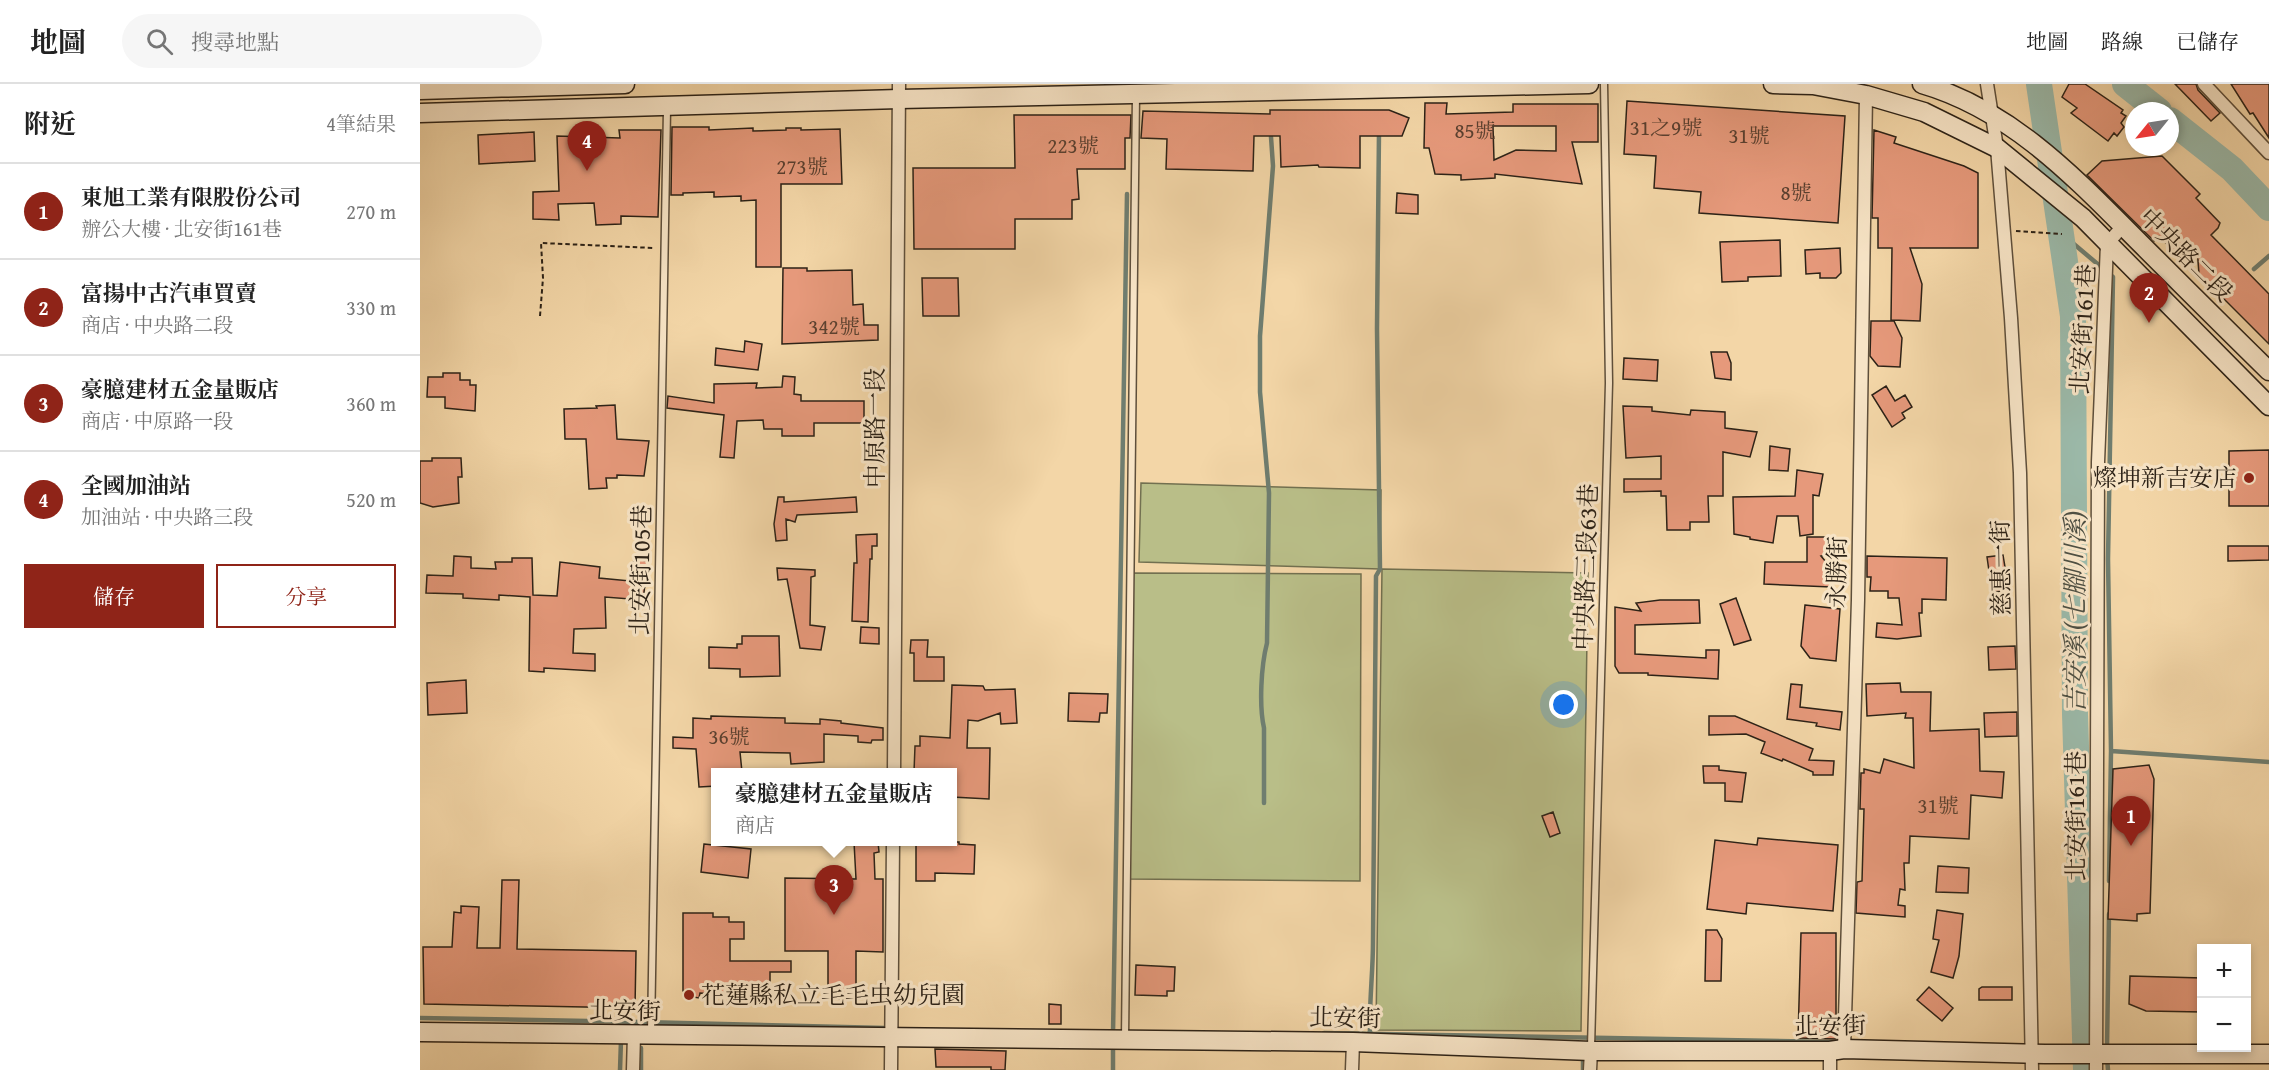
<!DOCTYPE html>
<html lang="zh-TW">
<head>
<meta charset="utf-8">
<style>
  :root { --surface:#fff; --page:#f6f6f6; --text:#222; --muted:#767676; --line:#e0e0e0; --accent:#8f2418 }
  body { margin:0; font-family:"Gentium Book Plus","Noto Serif TC",serif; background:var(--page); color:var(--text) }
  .controls { position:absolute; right:18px; bottom:18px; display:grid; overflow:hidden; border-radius:0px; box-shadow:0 3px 9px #0003 }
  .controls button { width:54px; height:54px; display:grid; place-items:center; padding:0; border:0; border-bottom:2px solid var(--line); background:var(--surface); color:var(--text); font:30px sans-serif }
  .compass { position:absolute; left:1705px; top:18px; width:54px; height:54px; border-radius:50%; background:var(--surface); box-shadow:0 3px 9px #0003; rotate:240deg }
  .you { position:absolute; left:1144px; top:621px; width:21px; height:21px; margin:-15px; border:4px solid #fff; border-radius:50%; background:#1a73e8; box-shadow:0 0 0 9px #1a73e833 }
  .badge { display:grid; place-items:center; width:39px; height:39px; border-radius:50%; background:var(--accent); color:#fff; font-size:20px; font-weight:700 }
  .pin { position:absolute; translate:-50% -50px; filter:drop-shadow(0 2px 3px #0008) }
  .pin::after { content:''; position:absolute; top:32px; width:21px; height:18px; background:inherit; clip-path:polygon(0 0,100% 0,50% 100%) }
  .popup { position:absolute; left:291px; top:684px; width:246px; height:78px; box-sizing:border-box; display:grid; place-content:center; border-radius:0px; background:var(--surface); filter:drop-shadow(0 2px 4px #0005); font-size:20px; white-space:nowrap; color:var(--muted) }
  .popup b { font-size:22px; color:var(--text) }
  .popup::after { content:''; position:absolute; left:50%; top:100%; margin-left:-12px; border:12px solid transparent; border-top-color:var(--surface) }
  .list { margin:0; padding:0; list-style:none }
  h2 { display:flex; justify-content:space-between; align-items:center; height:78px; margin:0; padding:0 24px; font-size:26px }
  h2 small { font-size:20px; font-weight:400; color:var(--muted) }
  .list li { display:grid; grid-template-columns:39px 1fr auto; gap:18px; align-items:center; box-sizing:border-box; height:96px; padding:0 24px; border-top:2px solid var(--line) }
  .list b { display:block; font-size:22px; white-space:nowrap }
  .list p { margin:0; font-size:20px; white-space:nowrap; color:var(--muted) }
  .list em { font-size:20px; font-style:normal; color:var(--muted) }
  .actions { display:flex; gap:12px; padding:18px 24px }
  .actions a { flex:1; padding:14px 0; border:2px solid var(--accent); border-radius:0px; text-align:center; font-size:21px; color:var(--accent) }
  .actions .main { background:var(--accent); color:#fff }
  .icon { flex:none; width:33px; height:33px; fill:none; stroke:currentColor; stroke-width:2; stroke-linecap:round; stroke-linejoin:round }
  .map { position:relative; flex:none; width:1849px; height:986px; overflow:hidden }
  header { display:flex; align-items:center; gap:36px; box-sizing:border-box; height:84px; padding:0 30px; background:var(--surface); border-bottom:2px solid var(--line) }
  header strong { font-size:28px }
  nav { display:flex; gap:33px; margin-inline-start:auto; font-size:21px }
  .search { width:420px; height:54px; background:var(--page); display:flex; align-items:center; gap:15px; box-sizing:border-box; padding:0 21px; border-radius:33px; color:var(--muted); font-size:22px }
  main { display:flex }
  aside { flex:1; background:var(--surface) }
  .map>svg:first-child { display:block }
  .green { fill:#b9be88; stroke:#727050; stroke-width:1.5 }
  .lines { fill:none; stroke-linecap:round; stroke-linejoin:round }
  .stream { stroke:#6f7d6f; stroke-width:4.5 }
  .river { stroke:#9bb9a9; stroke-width:26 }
  .building { fill:#e6997b; stroke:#2c2217; stroke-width:1.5; fill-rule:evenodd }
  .lane-casing { stroke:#5e4f3b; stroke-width:9 }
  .street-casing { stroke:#5e4f3b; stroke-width:15 }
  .secondary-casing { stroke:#2c2217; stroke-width:21 }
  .path { stroke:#2c2217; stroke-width:2; stroke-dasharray:4.5 3; stroke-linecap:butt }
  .lane { stroke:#f7e4c6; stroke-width:6 }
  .street { stroke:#f7e4c6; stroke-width:12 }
  .secondary { stroke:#f7e4c6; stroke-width:18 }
  .poi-dot { fill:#8f2418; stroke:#f7e4c6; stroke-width:2 }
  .labels { text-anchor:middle; stroke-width:6; stroke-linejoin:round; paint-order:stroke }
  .number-label { font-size:21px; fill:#5a4030 }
  .street-label { font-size:24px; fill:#2c2217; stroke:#f7e4c6 }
  .poi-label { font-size:24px; fill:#2c2217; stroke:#f7e4c6; text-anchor:end }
  .water-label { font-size:26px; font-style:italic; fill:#4d4f43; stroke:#f7e4c6 }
</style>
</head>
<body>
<header>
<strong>地圖</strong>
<div class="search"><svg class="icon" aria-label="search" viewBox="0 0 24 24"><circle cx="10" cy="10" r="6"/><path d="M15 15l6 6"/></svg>搜尋地點</div>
<nav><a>地圖</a><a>路線</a><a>已儲存</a></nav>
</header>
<main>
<aside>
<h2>附近<small>4筆結果</small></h2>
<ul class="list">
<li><span class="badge">1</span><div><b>東旭工業有限股份公司</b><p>辦公大樓 · 北安街161巷</p></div><em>270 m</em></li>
<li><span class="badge">2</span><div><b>富揚中古汽車買賣</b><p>商店 · 中央路二段</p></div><em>330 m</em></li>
<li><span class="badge">3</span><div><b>豪臆建材五金量販店</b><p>商店 · 中原路一段</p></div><em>360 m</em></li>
<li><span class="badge">4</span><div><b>全國加油站</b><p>加油站 · 中央路三段</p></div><em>520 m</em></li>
</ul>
<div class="actions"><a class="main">儲存</a><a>分享</a></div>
</aside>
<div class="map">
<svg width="1849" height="986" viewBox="0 0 1849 986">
  <rect width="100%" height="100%" fill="#f3d6a7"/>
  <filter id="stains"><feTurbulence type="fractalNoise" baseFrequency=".00333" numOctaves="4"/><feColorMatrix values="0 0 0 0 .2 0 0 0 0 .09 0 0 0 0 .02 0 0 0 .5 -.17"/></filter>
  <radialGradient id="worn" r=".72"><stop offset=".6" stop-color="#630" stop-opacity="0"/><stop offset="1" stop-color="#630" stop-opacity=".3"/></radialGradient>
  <!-- green -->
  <path class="green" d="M721,399l240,7 -1,79 -241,-7z
    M962,485l206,4 -7,458 -205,-1z
    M711,489l230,1 -1,307 -230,-2z"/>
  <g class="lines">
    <!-- stream -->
    <path class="stream" d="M1642,150l51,43 -5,282 3,192 -2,130
      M1834,185l15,-13
      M1691,667l158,11
      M844,719v-75c-5,-22 -3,-62 3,-85l2,-150 -9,-101v-56l13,-170 -2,-29
      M0,934l222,4
      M222,938l243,6
      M904,949l510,9
      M950,949c-1,-30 3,-60 3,-91 0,-122 1,-244 3,-366l4,-7 -3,-240 2,-198
      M693,950l14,-840
      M693,959v27
      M1687,965l2,-135
      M1687,974l1,12
      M200,986l1,-30
      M221,986v-22
      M1163,986v-13"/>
    <!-- river -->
    <path class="river" d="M1619,0l34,232 2,398 11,356
      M1705,0l34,27
      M1750,36l62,49 37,39"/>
  </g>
  <!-- building -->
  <path class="building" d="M1649,0h16l38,26 -2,3 5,3 -5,7 3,4 -7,9 -3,-3 -6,8 -37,-28 6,-5 -15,-11z
    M1755,0h21l2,6 22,23 -9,8z
    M1811,0h38v54l-16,-25 -3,1z
    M1207,17l218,15 -7,107 -139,-10 2,-21 -47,-4 2,-32 -32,-2z
    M1005,19h22l-1,11 67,-2v-8h85v38h-26l10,42 -87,-10v4l-34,2v-5l-26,-1 -6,-26h-5zM1073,42h63v25l-40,-1 -22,10z
    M850,26h119l20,8 -7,18h-42v32l-41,-1 -1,-2 -37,2 -1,-31h-26l-1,35 -87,-2 1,-30 -26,-1 2,-27 127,3z
    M594,31h117l-1,23h-5v31h-48l2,30 -7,1v19h-57v30h-101l-1,-81h102z
    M252,43h37v3l44,-2v3l33,-1v-2h15v2l39,-1 2,55h-61v83h-25v-67l-15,1v-5l-27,1v-5l-31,1v2h-12z
    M199,46h42l-3,87 -37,-1v8l-25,1 -2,-22 -36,1 1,16 -26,-1v-27l26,-1 -2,-55 63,2z
    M1454,46l22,7 -2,6 70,23 14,7v75h-68l12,36 -2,37 -29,-1 1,-72h-14v-30h-6z
    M114,48l1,29 -56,3 -1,-29z
    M1742,72l38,38 -4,4 24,25 -2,5 -7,7 58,59v50l-70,-70 -2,-26 -14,13 -24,-25 -5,5 -67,-66 15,-14z
    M977,109l21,2v19l-22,-1z
    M1360,156l1,36 -33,1v4l-26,1 -2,-40z
    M1420,164l1,25 -5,5h-16v-5l-14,1 -1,-24z
    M363,184h24v3l45,-1 1,35 10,-1 1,21h14v15l-96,4z
    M502,194h36l1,38h-36z
    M1451,237h23l8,17 -2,29 -22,-1 -8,-10z
    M325,257l17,3 -4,26 -43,-5 1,-17 28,4z
    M1291,268h16l4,11v17l-16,-2z
    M1204,274l34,2 -1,21 -34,-2z
    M23,289h17v7h10v5h6l-1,26 -30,-3v-11h-18l1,-20h15z
    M363,292l12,1 -1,17 7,1v6h63v22h-50v13h-32v-7h-18l-1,-9 -26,1 -3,37 -14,-1 4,-42 -57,-7 1,-12 46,7v-19l43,-1 -1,5 26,-1z
    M1466,302l9,15 10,-6 7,12 -10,6 3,5 -13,9 -20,-32z
    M195,321l2,34 32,2 -5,35 -27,-1v3h-11l1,10 -18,1 -3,-50h-21l-1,-30 33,-1 -1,-2z
    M1203,322l29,1v4l38,4 1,-5 34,2v16l32,4 -7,25 -27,-5v44h-15l1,26h-19v8h-23l-1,-34h-5v-5l-37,1v-13h37v-23l-35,2z
    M1350,362l20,3 -2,22 -19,-1z
    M1849,366v56h-40v-55z
    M12,374h29l1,19h-4l1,26 -26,4 -13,-4v-42h12z
    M1377,386l26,4 -4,22 -6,-1v39l-13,2 -2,-20h-21l-4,27 -23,-4v-2l-16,-3 -1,-37 62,-1z
    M358,413h6v5l72,-5 1,15 -60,3 -2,7 -9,-3 1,21 -11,1 -2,-17z
    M457,450v12h-5v13h-2l-2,63 -16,-1 2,-58h3l-1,-28z
    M1387,453h28l2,8 -3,9 -13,2 10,12v19l-67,-3 1,-22h42z
    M1808,462h41v14l-41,1z
    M1583,471l5,30 -6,1 1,5 -11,1 -5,-35z
    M34,472l17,1v11l25,1 -1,-7h17v-4h20l1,37 24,1 3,-34 40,5 -1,11 31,3 4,-22 14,2 -5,39 -38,-3 1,31 -32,1 -1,24 22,1v17l-51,-3v4l-15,-1 1,-74 -31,-2v5l-36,-2v-4l-37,-1 1,-18 26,1z
    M1447,472l80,2 -1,42 -24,-1v14h-3l2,23 -24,3 -21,-2 1,-14 25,2 -3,-27h-11v-7h-18l1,-14h-4z
    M357,484l38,2v6l-4,1 -1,48 15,2 -4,23 -21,-2 -13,-69 -9,1z
    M1316,514l15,42 -17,5 -14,-41z
    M1240,516h39l1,23 -65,2v29l71,4v-8h13l-1,29 -70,-4v-2h-29l-4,-7v-59l26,4 -5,-8z
    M1385,521l35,4 -4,52 -26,-3 -9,-12z
    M441,543l18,1v16l-19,-1z
    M322,552h37l1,40 -40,1v-8l-31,-1v-21l28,1v-4h5z
    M491,556h17l-1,17h17v24h-30v-28h-4z
    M1595,562l1,23 -27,1 -1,-23z
    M46,596l1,33 -39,2 -1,-32z
    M1480,599l1,9h30l-1,39 49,-2 1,42 24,1 -2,26 -31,-3 -2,44 -59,-3 -1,27h-5l1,27 -5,-1 -2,16 7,1v11l-49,-4 1,-31 5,-1 2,-72h-4l1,-36h3v-4l16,4 4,-14 30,9 -1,-50h-8l1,-5 -39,3 -1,-32z
    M1371,600l11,1 -2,22 42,5 -2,18 -24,-4 1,-3 -30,-4z
    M532,601l31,1 2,4 30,-1 2,34 -16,1 -1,-11 -22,8 -10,-1 -1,28h23l-1,51 -37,-2v-25h-38l1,-26h5v-10l30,2z
    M649,609l39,1 -1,19h-7l-1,9 -31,-1z
    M1597,628v24l-32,1 -1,-24z
    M291,632l74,2v5l35,1v-5l21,2v2l42,5v12h-11l-1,3 -13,-1v-6l-34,-2v28l-33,2 -1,-11 -50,-1 2,20h-26v14l-17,1 -3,-38 -23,-1v-11l20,1v-20l18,1z
    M1289,632h26l78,33 -4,11 25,1 -1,14h-20v-3l-30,-13 -1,2 -21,-8 4,-11 -19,-8 -37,1z
    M1729,681l5,14 -4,134 -13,1v7l-29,-2 5,-150z
    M1283,682h16v4l27,3 -4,29 -17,-1v-18h-21z
    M1133,728l7,21 -10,4 -8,-21z
    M1338,754l80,7 -5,66 -86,-8 -1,11 -39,-5 8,-69 42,5z
    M434,758h24l1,10 -5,1 1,26h8v73l-27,-1v48h-20l-8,-6v-42h-43v-73l71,1z
    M496,758h43v2l16,1 -1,29 -39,-1v8h-19z
    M284,760l47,5 -3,29 -47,-6z
    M1518,782l31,2 -1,25 -32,-1z
    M82,796h17l-2,69 119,2 -1,57 -211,-4 -1,-57h29l2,-35 7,1v-7l18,1 -2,41h23z
    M1517,826l26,4 -4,42 -6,22 -22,-6 8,-32 -6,-1z
    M263,829h30v4h16v5h15v17h-14v22h61v11h-21v26l-70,-5 -1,5 -12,-2 1,-4 -5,-1z
    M1286,846h11l5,9 -1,42h-16z
    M1381,849h35v106l-38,-1z
    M716,881l39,2 -1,24h-7v5l-32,-1z
    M1710,892l72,2v34l-56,-1 -17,-7z
    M1509,903l24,21 -11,13 -25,-21z
    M1562,903h30v13h-33v-11z
    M629,920l12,1v19h-12z
    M515,965l71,2 -1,19h-14v-3h-55z"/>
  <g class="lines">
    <!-- lane casing -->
    <g class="lane-casing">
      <path id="lane" d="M231,948l16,-923
        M705,954l11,-943
        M1171,963l18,-664 -5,-299"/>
    </g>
    <!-- street casing -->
    <g class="street-casing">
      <path id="street" d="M1567,0l10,64 14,170 9,155 12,597
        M1784,0l65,69
        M474,688l5,-688
        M1424,965l14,-449 8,-505
        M1410,967v19
        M213,986l1,-35
        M471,986l2,-228
        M932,986l1,-28
        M1170,986l1,-19
        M1676,986l2,-608 9,-218 16,-18"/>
    </g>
    <!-- secondary casing -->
    <g class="secondary-casing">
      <path id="secondary" d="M1353,0l40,1 53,10 58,17 73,36 86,70 186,188
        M1502,0c90,26 154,95 218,159 43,43 86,86 129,128
        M0,6l205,-6
        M0,29l479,-14 690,-15
        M0,948l933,10 238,9h239l14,-2 201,5h224"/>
    </g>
    <!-- path -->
    <path class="path" d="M1596,147l46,3
      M120,232l3,-38 -2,-35 113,5"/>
    <!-- lane -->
    <use href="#lane" class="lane"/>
    <!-- street -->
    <use href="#street" class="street"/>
    <!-- secondary -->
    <use href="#secondary" class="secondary"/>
  </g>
  <!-- markers -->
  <g class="poi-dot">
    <circle cx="1829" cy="394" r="6"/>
    <circle cx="269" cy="911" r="6"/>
  </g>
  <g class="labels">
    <!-- number labels -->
    <g class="number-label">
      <text x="1246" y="51">31之9號</text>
      <text x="1055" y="54">85號</text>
      <text x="1329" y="59">31號</text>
      <text x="653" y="69">223號</text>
      <text x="382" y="90">273號</text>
      <text x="1376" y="116">8號</text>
      <text x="414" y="250">342號</text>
      <text x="309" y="660">36號</text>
      <text x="1518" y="729">31號</text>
    </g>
    <!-- street labels -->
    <g class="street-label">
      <text transform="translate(1766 171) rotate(45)" y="8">中央路二段</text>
      <text transform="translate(1663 245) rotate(-87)" y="8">北安街161巷</text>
      <text transform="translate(455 344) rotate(-90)" y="8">中原路一段</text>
      <text transform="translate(1166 483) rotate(-88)" y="8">中央路三段63巷</text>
      <text transform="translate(1581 484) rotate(-91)" y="8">慈惠一街</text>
      <text transform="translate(221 486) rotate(-89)" y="8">北安街105巷</text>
      <text transform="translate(1417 488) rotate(-89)" y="8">永勝街</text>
      <text transform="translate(1656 732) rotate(-90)" y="8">北安街161巷</text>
      <text transform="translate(205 927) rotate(1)" y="8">北安街</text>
      <text transform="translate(925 934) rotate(1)" y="8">北安街</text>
      <text transform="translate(1410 942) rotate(-1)" y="8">北安街</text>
    </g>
    <!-- poi labels -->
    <g class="poi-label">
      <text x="1817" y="402">燦坤新吉安店</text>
      <text x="281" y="919" text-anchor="start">花蓮縣私立毛毛虫幼兒園</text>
    </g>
    <!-- water labels -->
    <g class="water-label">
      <text transform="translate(1655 528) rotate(-90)" y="9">吉安溪 (七腳川溪)</text>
    </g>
  </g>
  <rect width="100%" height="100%" filter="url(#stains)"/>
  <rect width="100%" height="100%" fill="url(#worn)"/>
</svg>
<div class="controls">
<button>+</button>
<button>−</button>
</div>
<svg class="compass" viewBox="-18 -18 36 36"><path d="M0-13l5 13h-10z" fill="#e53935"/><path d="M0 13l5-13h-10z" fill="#767676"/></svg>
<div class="you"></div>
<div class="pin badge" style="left:1711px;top:762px">1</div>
<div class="pin badge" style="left:1729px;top:239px">2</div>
<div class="pin badge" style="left:414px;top:831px">3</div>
<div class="popup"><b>豪臆建材五金量販店</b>商店</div>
<div class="pin badge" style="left:167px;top:87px">4</div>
</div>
</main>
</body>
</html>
